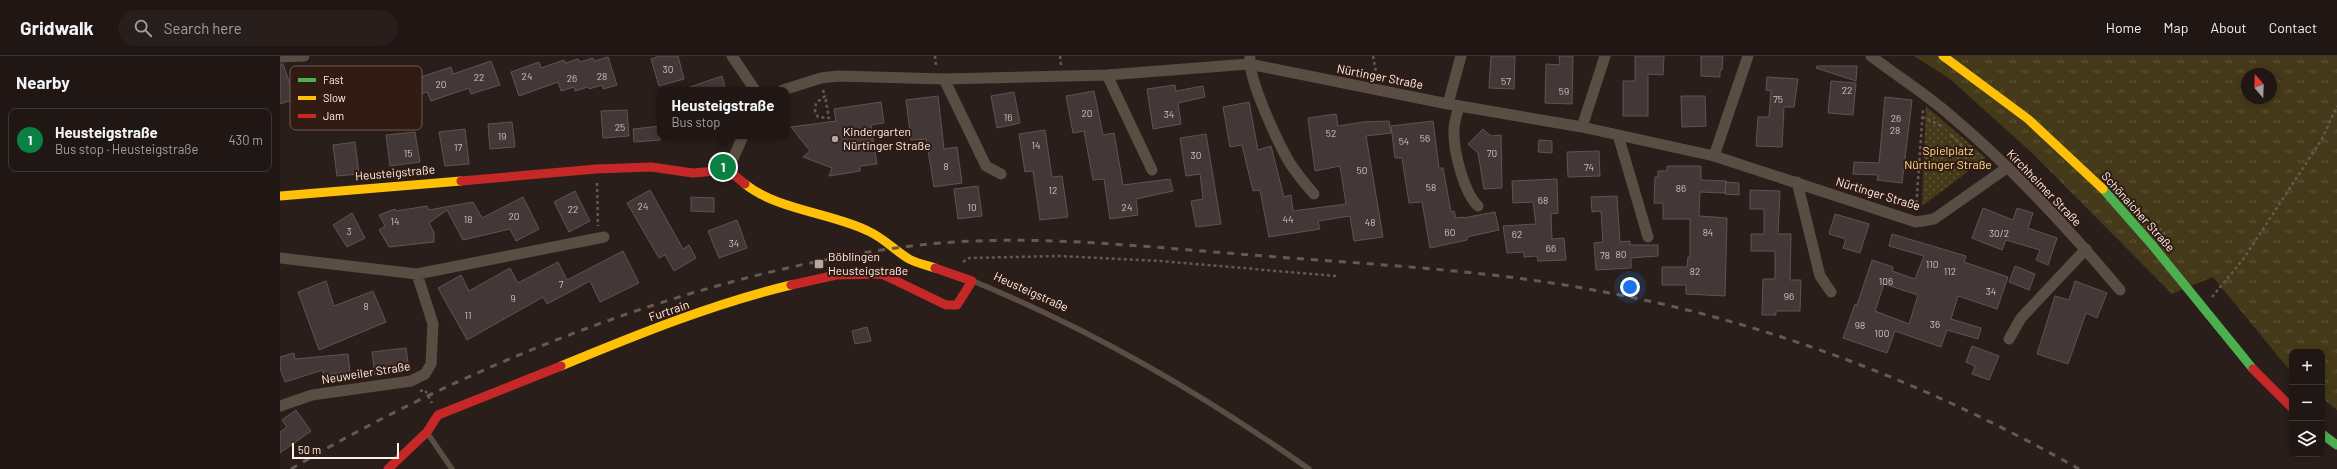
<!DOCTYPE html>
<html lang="en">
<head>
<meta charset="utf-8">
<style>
  :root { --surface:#201614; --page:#281f1d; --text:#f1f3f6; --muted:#a29fa0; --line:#3d3534; --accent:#0b8043 }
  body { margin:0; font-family:Barlow,sans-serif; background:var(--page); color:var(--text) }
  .controls { position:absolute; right:12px; bottom:12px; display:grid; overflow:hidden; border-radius:8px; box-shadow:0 2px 6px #0003 }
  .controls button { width:36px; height:36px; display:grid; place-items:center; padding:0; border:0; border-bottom:1px solid var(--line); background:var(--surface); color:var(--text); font:20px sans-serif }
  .compass { position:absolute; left:1961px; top:12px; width:36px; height:36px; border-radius:50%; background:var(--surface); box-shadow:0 2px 6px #0003; rotate:341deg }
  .scale { position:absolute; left:12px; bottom:10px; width:107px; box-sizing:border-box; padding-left:4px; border:2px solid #fef1ec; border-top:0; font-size:11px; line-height:14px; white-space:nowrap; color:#fef1ec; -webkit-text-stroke:3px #311b13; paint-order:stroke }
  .you { position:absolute; left:1350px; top:231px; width:14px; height:14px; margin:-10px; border:3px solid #fff; border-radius:50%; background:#1a73e8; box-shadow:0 0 0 6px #1a73e833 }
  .badge { display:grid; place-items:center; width:26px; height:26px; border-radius:50%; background:var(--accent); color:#fff; font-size:13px; font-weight:700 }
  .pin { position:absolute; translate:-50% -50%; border:2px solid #fff; box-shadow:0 1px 4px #0006 }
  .popup { position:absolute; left:377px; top:31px; width:132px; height:52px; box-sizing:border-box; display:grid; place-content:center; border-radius:8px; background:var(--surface); filter:drop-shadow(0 1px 3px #0005); font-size:13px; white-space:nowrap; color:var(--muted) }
  .popup b { font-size:15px; color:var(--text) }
  .popup::after { content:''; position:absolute; left:50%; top:100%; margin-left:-8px; border:8px solid transparent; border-top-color:var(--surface) }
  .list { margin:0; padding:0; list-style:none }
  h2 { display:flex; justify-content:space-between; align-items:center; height:52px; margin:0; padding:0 16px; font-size:17px }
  h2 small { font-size:13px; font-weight:400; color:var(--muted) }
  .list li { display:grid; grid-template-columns:26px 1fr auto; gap:12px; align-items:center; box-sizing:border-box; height:64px; margin:0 8px 8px; padding:0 8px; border:1px solid var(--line); border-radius:8px }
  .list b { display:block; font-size:15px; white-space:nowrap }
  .list p { margin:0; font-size:13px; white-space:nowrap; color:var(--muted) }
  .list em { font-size:13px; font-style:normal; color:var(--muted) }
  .icon { flex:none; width:22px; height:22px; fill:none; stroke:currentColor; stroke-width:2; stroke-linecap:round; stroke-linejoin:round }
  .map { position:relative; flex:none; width:2057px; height:413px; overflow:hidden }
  header { display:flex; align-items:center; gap:24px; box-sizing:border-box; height:56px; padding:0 20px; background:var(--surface); border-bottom:1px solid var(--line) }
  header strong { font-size:19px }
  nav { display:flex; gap:22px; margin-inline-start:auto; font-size:14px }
  .search { width:280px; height:36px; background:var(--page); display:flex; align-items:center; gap:10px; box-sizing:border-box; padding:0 14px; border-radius:22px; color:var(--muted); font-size:15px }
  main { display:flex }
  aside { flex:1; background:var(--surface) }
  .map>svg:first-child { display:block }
  .grass { fill:url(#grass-tufts); fill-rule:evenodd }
  .park { fill:url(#park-dots) }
  .building { fill:#433837; stroke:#605453; fill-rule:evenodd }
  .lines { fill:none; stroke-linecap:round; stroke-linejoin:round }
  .path { stroke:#645a54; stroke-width:2.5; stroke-dasharray:3 3; stroke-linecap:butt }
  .lane { stroke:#5a4e44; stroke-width:5.5 }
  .street { stroke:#5a4e44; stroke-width:11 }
  .fast { stroke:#4caf50; stroke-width:9 }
  .slow { stroke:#ffc107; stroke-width:9 }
  .jam { stroke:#c62828; stroke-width:9 }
  .rail { stroke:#635a53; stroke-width:3; stroke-dasharray:7 7; stroke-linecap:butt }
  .poi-dot { fill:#b4a7a2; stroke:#311b13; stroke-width:1.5 }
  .labels { text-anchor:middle; stroke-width:4; stroke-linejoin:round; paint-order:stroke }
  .number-label { font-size:10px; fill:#cfc3bf }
  .street-label { font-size:12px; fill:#fef1ec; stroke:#311b13 }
  .poi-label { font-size:12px; fill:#fef1ec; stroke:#311b13; text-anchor:start }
  .park-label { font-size:12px; fill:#fce18c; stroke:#311b13 }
  .key { fill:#311b13; stroke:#6e5b54; stroke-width:1 }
  .key-label { font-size:11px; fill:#fef1ec }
</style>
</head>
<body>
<header>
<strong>Gridwalk</strong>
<div class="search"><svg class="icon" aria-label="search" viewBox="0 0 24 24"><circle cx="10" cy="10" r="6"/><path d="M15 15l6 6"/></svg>Search here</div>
<nav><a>Home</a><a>Map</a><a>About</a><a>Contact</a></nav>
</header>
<main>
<aside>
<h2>Nearby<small></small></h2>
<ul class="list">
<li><span class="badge">1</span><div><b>Heusteigstraße</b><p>Bus stop · Heusteigstraße</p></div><em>430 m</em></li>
</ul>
</aside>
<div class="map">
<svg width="2057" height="413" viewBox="0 0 2057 413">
  <defs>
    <pattern id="grass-tufts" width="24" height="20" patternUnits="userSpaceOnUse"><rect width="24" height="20" fill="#443919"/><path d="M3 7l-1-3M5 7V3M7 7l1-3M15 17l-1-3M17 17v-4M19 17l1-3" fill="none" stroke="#60563b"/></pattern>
    <pattern id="park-dots" width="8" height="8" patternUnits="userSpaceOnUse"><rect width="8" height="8" fill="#443919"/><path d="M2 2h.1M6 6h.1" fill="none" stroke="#60563b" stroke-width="1.8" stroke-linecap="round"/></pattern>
  </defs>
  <rect width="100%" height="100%" fill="#2a1e1a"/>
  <!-- grass -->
  <path class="grass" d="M1634,0h423v354l-15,-12v-46h-30v21l-79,-96 -41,17 -141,-142 -81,-73zM1967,18h24v24h-24z"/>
  <!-- park -->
  <path class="park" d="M1646,50l60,52 -64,48z"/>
  <!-- building -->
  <path class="building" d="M380,0h18l6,23 -25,7 -8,-27z
    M1211,0h24l-1,33 -25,-1z
    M1279,0h14l-1,48 -27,-1 1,-39 14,1z
    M1355,0h29l-1,19 -15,-1v42h-25v-35h12z
    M1421,0h22l-1,14 -2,1v6l-19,-1z
    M328,1l9,28 -14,4 -1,-4 -13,4 -1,-2 -13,4 -1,-4 -13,4 -3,-9 -39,14 -8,-24 28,-10 2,6 23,-8 1,3 13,-4 2,3 13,-4 1,3z
    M211,5l9,24 -29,9 -2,-6 -38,13 -4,-9 -40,13 -4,-14 -34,13 -4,-11 -35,13 -3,-11 -27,9v-40h3l8,23 37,-13 4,9 35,-12 4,10 38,-12 3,11 39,-13 2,7z
    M1537,10h40l-1,15 -40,-13z
    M442,20l4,14h-39v-2z
    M1487,21l31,2 -4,28h-10l-2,40 -26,-1 2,-29h11l2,-26 -5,-1z
    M1551,25l25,2 -3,32 -25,-2z
    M895,29l1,6 27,-5 2,11 -27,6 3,21 -28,5 -6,-40z
    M814,35l9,44 11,-2 9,52 47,-6 3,12 -37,8 2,16 -28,4 -6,-40 -11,1 -9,-49 -11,2 -7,-37z
    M734,36l6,31 -23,5 -6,-32z
    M658,40l6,53 13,-2 5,36 -28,4 -8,-48 -15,1 -5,-40z
    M1401,40h24l1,30 -24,1z
    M1605,41l27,3 -10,83 -25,-3 1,-5 -25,-1 1,-12 25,1z
    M601,46l3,21 -13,2 6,39 -17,2v5l-31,5 3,-8 -29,-11 7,-6 -19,-24 45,-6 -2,-12z
    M969,46l9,48 13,-4 13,51 7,-2 2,16 53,-7 -6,-38 -25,5 -7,-53 28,-4 2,12 25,-4 26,-1 2,12 -25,3 17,101 -29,4 -4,-25 -32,5 2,8 -51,8 -9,-47 -7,1 -11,-46 -12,2 -7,-40z
    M347,54l2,26 -26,2 -2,-27z
    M1153,65l6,47h4l8,44 3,-1 2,7 7,-1v1l32,-6 4,18 -32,7v3l-37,8 -8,-46 -13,1 -7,-45h-7l-4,-32z
    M232,66l3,25 -25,2 -2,-25z
    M380,70v14l-26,2 -1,-13z
    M185,73l4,35 -24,2 -6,-34z
    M1203,73l8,7 10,-1 1,53 -18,1 -6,-36 -10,-9z
    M765,74l7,47 10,-1 6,41 -28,3 -7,-49 -8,1 -6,-38z
    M135,76l5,30 -30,4 -4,-31z
    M926,78l15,90 -25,3 -5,-26 12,-2 -3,-25 -14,2 -6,-38z
    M1259,84l13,1v12l-14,-1z
    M75,86l4,32 -22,2 -4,-31z
    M1319,95l1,25 -32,1 -1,-25z
    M1387,110h34v14l25,1 -1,12 -25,-1 -1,24 28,2 -2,78 -39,-2v-9h-24v-18h25l1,-10h2v-38h-27v-16h-9l1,-26h3v-6h9z
    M1277,123l1,34 -7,1 1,25 12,-1 2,22 -28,1 -1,-5 -13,1v-5l-17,1 -4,-27 33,-2 -3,-22 -20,1 -1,-22z
    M1446,126l13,1v12l-14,-1z
    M698,130l4,30 -24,3 -4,-30z
    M370,134l33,59 6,-4 7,13 -22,13 -9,-16 -6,3 -32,-55z
    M1470,134l30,1 -2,43h13l-1,46h11l-1,31h-24v4h-14l1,-36h12v-28h-24v-17h13v-25h-14z
    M295,135l15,30 -21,11 -15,-30z
    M1337,140l3,46 10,-1v4h28v11l-27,2v10l-35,2 -2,-27 9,-1 -2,-31 -9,1 -1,-15z
    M243,141l16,32 -23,12 -6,-12 -47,11 -16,-30 -18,13 5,9v10l-45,5 -10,-17 6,-4 -6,-11 16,-6 1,2 31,-5 2,4 44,-8 9,16z
    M411,141l23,1v14l-23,-1z
    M1703,152l30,12 4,-12 16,5 -5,15 29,10 -9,27 -12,-5 4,-10 -34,-10 -4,10 -30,-12z
    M72,157l13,25 -18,9 -14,-22z
    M1555,158l34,10 -9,29 -17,-5 3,-9 -17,-5z
    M457,164l10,28 -28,10 -11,-27z
    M1612,178l74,22 -2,6 44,15 -11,32 -39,-13 -7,23 30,9 -3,11 -31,-9 -6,17 -46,-16 -8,22 -44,-15 12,-34 2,1 15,-45 21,7 -1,4 23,8 9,-23 -35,-10zM1604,228l34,11 -9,29 -34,-13z
    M343,195l16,32 -39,19 -10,-21 -43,23 -4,-7 -76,43 -29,-52 23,-13 8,16 41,-23 8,15 40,-21 9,18z
    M1735,210l20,8 -6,16 -20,-8z
    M46,225l8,25 39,-15 13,31 -67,28 -21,-58z
    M1795,225l32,12 -10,25 -11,-5 -18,51 -31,-10 18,-58 14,4z
    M587,271l4,14 -16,3 -3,-13z
    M1692,290l27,10 -10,24 -17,-6 3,-8 -9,-4z
    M126,292l3,22 -34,5 -3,-23z
    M14,297l1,6 53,-5 2,18 -27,3v-5l-38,12 -5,-14v-11z
    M16,354l15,21 -31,22v-21l7,-5 -5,-7z"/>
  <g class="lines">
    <!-- path -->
    <path class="path" d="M655,0l1,10
      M780,0l1,9
      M1093,0l4,21
      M543,34l2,6 -9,7 -1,9 3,5 11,1 -4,-22
      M1642,61l22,10
      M1671,79l22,21 4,-2
      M317,127l1,43
      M1636,153l7,-100
      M1879,172l7,8
      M683,206l6,-4 90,-2 101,5 176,15
      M1932,241l32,-39 78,-119 15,-33
      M140,335l5,-1 7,13"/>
    <!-- lane -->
    <path class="lane" d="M693,225c123,51 228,112 336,188
      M148,378l24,35"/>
    <!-- street -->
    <path class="street" d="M452,0l23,34
      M970,0c-3,22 29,89 41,109 7,10 15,20 23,29
      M1591,0c26,20 55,38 80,60 62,52 117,112 169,174
      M0,1l24,-1
      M827,19l45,95
      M664,23l42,87 15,8
      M503,34l38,-12 17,-2 106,3 163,-4 142,-11 199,40 134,23 132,29 202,66 18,-3 74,-52
      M1168,48l13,-48
      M1179,50c-2,8 -5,16 -5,24 -1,20 10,63 24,76
      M1302,71l23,-71
      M1338,79l30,102
      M1434,100l34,-100
      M448,114l15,-34
      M1517,126l23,94 11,16
      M0,202l137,16 187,-37
      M1729,283l12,-21 65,-69
      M0,350l32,-11 99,-14 14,-7 6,-10 2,-40 -16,-50"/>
    <!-- fast -->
    <path class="fast" d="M1823,133l50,57 100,123
      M2042,378l15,11"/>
    <!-- slow -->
    <path class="slow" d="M1663,0l85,63 75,70
      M465,128c32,26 87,29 123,47 16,7 26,19 41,28 7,4 17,6 26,9
      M0,140l181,-15
      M281,310c75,-31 151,-62 230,-81"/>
    <!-- jam -->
    <path class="jam" d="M181,125l135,-12 55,-2 42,6 35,-3 17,14
      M511,229l45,-10 46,-1 64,31h11l15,-24 -37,-13
      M1973,313l39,39
      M108,413l39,-37 11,-17 123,-49"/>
    <!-- rail -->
    <path class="rail" d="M11,413c177,-105 401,-193 605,-221 118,-17 237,-2 356,7 112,9 225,14 336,34 173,30 338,93 491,180"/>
  </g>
  <!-- markers -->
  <g class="poi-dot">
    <circle cx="555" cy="83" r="4"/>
    <rect x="534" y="203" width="10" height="10" rx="2"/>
  </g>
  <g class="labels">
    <!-- number labels -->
    <g class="number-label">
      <text x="388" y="17">30</text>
      <text x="247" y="24">24</text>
      <text x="322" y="24">28</text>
      <text x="199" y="25">22</text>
      <text x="292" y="26">26</text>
      <text x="1226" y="29">57</text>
      <text x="161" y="32">20</text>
      <text x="1567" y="38">22</text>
      <text x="1284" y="39">59</text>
      <text x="1498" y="47">75</text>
      <text x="807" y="61">20</text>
      <text x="889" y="62">34</text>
      <text x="728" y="65">16</text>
      <text x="1616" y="66">26</text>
      <text x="340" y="75">25</text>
      <text x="1615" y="78">28</text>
      <text x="1051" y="81">52</text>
      <text x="222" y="84">19</text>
      <text x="1145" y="86">56</text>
      <text x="1124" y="89">54</text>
      <text x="756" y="93">14</text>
      <text x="178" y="95">17</text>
      <text x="128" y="101">15</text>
      <text x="1212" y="101">70</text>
      <text x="916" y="103">30</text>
      <text x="666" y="114">8</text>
      <text x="1309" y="115">74</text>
      <text x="1082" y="118">50</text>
      <text x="1151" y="135">58</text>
      <text x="1401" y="136">86</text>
      <text x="773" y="138">12</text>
      <text x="1263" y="148">68</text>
      <text x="363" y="154">24</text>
      <text x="692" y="155">10</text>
      <text x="847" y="155">24</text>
      <text x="293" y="157">22</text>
      <text x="234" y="164">20</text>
      <text x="188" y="167">18</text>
      <text x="1008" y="167">44</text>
      <text x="115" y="169">14</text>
      <text x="1090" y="170">48</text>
      <text x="69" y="179">3</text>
      <text x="1170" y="180">60</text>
      <text x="1428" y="180">84</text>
      <text x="1719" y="181">30/2</text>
      <text x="1237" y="182">62</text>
      <text x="454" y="191">34</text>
      <text x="1271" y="196">66</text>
      <text x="1341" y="202">80</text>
      <text x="1325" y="203">78</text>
      <text x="1652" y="212">110</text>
      <text x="1415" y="219">82</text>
      <text x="1670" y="219">112</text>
      <text x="1606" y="229">106</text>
      <text x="281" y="232">7</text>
      <text x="1711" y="239">34</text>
      <text x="1509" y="244">96</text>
      <text x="233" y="246">9</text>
      <text x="86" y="254">8</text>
      <text x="188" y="263">11</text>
      <text x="1655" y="272">36</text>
      <text x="1580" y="273">98</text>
      <text x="1602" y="281">100</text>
    </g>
    <!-- street labels -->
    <g class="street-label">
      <text transform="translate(1100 21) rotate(11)" y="4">Nürtinger Straße</text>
      <text transform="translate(115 117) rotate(-5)" y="4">Heusteigstraße</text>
      <text transform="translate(1764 132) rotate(46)" y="4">Kirchheimer Straße</text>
      <text transform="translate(1598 138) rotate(17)" y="4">Nürtinger Straße</text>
      <text transform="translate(1858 156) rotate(48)" y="4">Schönaicher Straße</text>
      <text transform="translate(751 236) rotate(24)" y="4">Heusteigstraße</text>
      <text transform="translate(389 255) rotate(-19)" y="4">Furtrain</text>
      <text transform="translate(86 317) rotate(-9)" y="4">Neuweiler Straße</text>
    </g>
    <!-- poi labels -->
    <g class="poi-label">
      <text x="563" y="80">Kindergarten<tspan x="563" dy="14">Nürtinger Straße</tspan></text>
      <text x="548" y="205">Böblingen<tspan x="548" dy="14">Heusteigstraße</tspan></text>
    </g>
    <!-- park labels -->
    <g class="park-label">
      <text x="1668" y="99">Spielplatz<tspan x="1668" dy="14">Nürtinger Straße</tspan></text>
    </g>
  </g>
  <!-- legend -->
  <rect x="10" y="10" width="132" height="64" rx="6" class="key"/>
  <rect x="18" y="22" width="18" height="4" fill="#4caf50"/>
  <rect x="18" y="40" width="18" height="4" fill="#ffc107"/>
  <rect x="18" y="58" width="18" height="4" fill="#c62828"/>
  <g class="key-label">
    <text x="43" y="28">Fast</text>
    <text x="43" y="46">Slow</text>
    <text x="43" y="64">Jam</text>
  </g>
</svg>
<div class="controls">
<button>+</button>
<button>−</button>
<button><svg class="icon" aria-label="layers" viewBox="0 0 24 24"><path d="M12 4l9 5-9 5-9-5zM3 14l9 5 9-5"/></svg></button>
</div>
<svg class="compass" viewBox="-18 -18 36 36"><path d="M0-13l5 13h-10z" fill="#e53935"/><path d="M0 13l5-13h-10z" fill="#a29fa0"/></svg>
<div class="scale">50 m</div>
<div class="you"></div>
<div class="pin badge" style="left:443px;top:111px">1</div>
<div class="popup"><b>Heusteigstraße</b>Bus stop</div>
</div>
</main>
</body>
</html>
